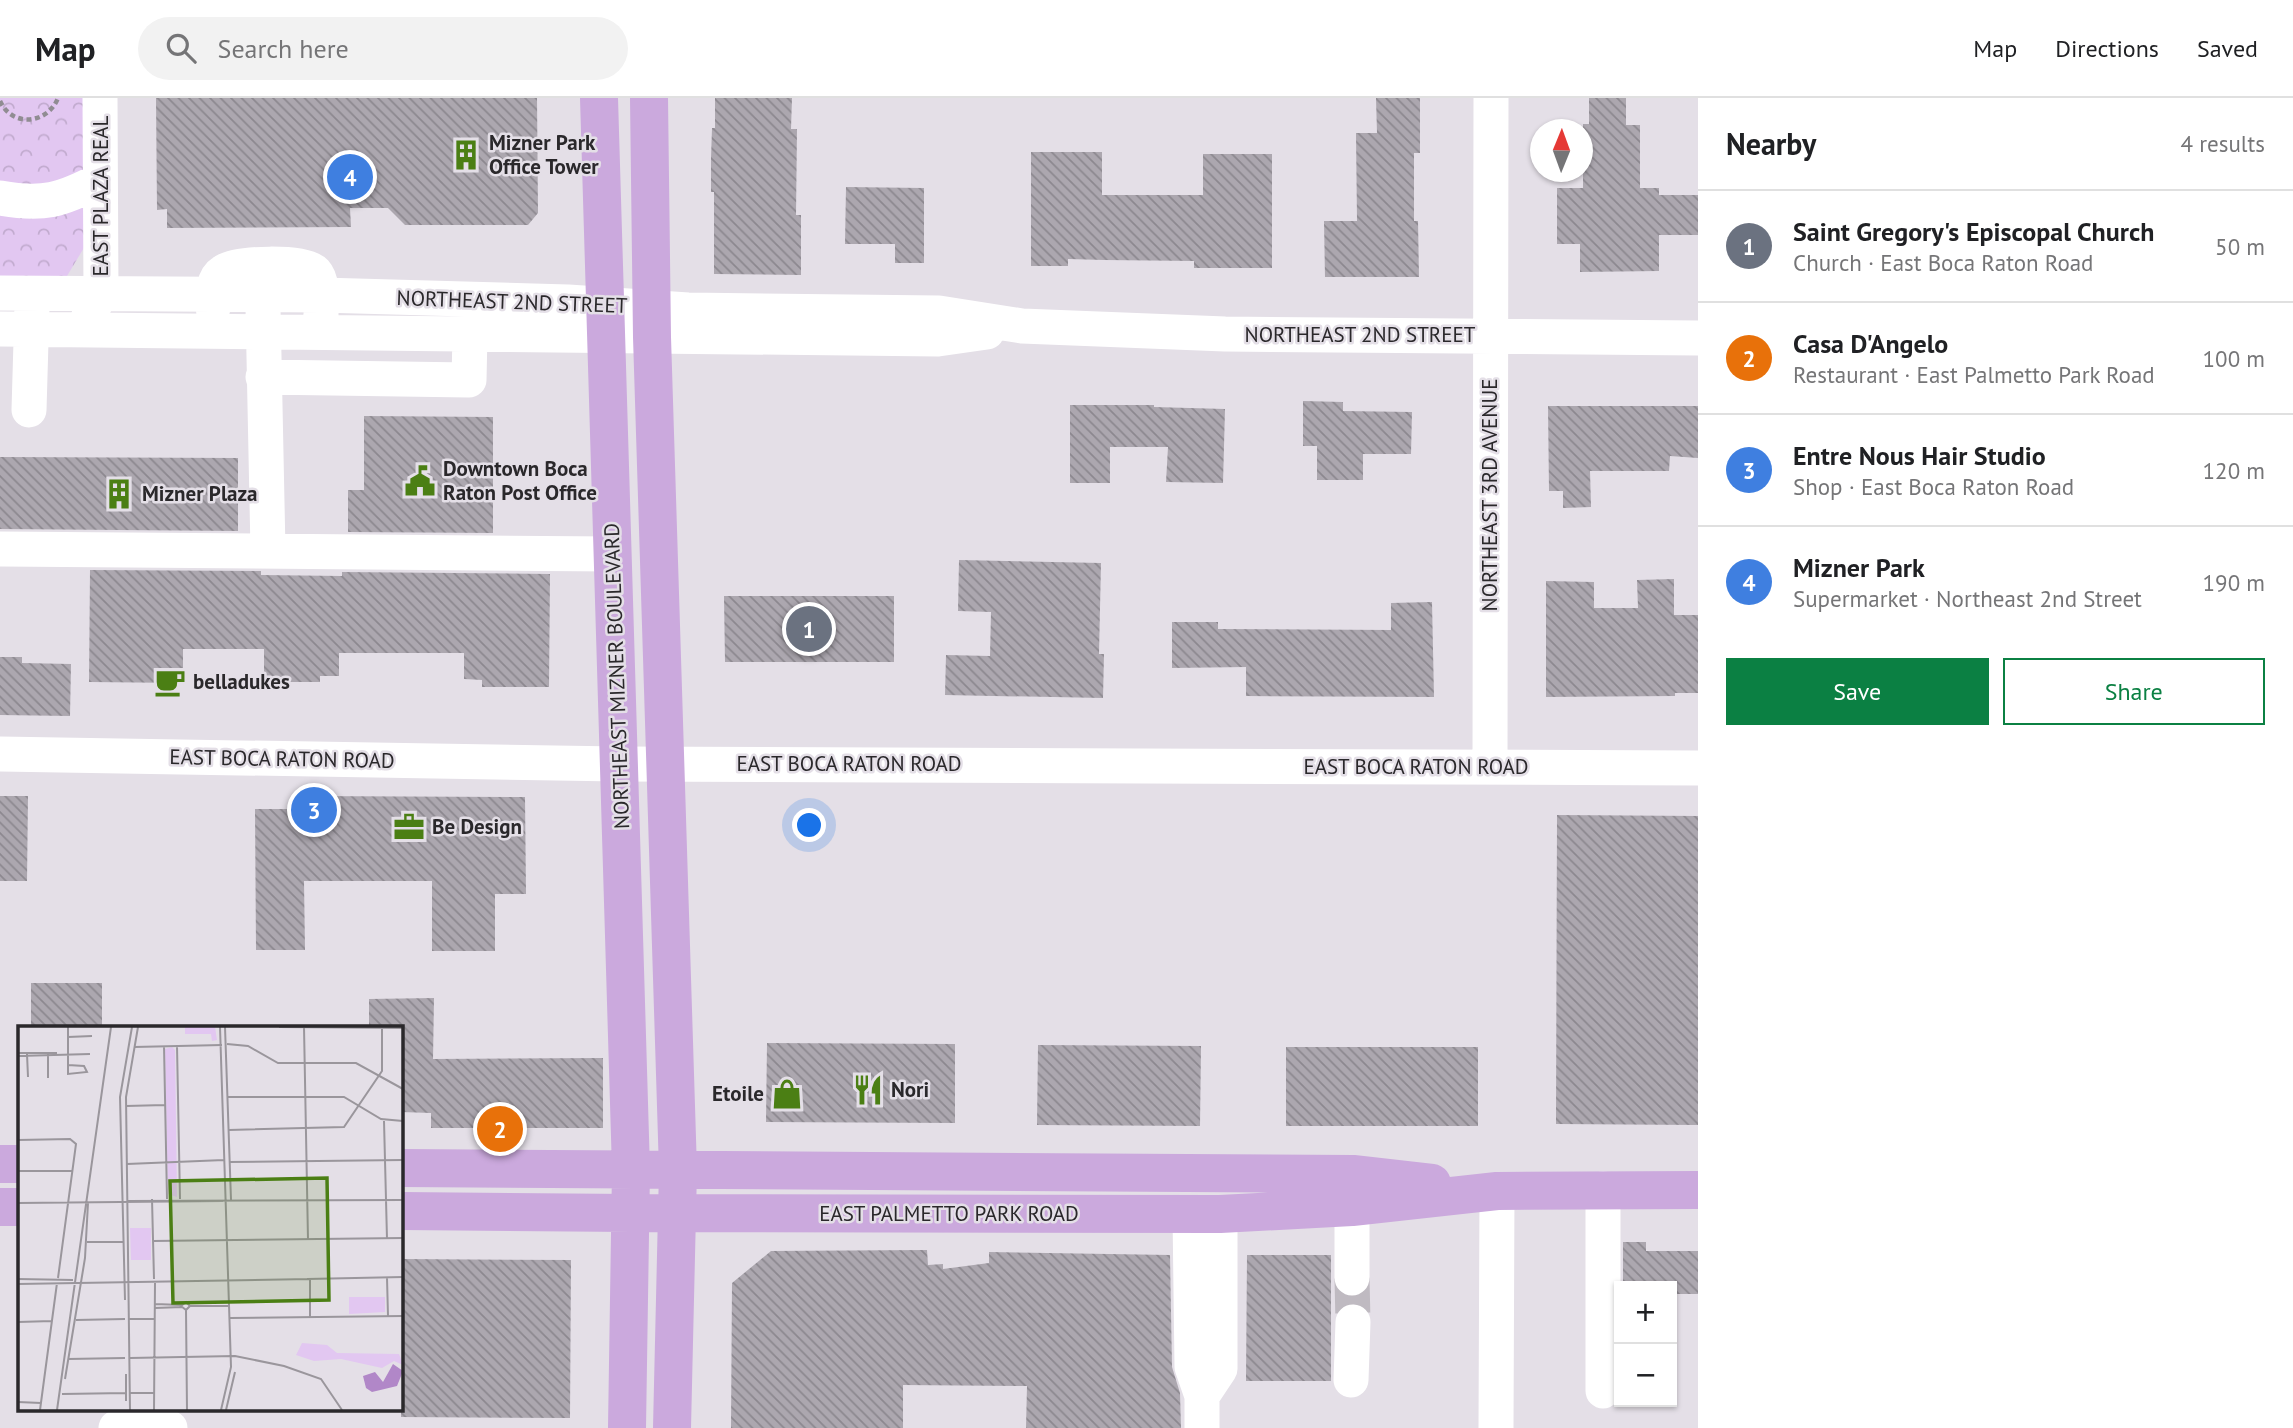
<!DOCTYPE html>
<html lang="en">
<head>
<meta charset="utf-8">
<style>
  :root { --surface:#fff; --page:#f2f2f2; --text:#202124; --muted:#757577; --line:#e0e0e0; --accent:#0b8043 }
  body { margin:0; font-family:"PT Sans",sans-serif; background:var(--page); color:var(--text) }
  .controls { position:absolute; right:21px; bottom:21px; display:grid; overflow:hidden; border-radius:0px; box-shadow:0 2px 5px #0004 }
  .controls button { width:63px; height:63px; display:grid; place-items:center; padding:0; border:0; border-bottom:2px solid var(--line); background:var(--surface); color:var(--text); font:35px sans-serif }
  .compass { position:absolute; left:1530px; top:21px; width:63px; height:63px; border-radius:50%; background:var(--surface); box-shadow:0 2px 5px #0004; rotate:1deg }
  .you { position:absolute; left:810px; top:728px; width:24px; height:24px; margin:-18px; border:5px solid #fff; border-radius:50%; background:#1a73e8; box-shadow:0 0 0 10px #1a73e833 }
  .badge { display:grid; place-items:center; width:46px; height:46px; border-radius:50%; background:var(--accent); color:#fff; font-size:23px; font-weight:700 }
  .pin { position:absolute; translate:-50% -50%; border:4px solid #fff; box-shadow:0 2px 7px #0006 }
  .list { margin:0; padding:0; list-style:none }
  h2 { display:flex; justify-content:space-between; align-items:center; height:91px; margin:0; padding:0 28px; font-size:30px }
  h2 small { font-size:23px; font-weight:400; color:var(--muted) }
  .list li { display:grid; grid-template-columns:46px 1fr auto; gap:21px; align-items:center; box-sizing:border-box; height:112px; padding:0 28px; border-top:2px solid var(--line) }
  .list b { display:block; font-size:26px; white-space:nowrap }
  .list p { margin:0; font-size:23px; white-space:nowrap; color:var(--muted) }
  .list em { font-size:23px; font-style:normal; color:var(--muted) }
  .actions { display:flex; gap:14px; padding:21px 28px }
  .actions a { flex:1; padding:16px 0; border:2px solid var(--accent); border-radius:0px; text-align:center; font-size:24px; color:var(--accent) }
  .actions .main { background:var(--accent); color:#fff }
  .icon { flex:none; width:38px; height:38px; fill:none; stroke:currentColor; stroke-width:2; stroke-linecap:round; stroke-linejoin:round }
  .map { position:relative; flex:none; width:1698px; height:1330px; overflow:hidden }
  header { display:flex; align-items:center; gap:42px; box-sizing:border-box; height:98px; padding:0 35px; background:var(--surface); border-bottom:2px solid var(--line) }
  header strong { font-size:33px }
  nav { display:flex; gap:38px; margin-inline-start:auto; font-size:24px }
  .search { width:490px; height:63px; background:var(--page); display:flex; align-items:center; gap:18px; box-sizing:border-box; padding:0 24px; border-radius:38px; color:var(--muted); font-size:26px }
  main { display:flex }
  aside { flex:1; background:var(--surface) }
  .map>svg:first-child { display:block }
  .park { fill:url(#park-crowns) }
  .building { fill:url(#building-back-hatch) }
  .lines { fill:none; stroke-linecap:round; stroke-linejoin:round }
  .minor-tunnel { stroke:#bfbac1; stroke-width:35; stroke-dasharray:35 18; stroke-linecap:butt }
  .path { stroke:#908c92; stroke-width:4.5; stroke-dasharray:5 3.5; stroke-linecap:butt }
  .minor { stroke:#fff; stroke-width:35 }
  .major { stroke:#cba9dd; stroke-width:38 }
  .labels { text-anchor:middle; stroke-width:5; stroke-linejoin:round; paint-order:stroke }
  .poi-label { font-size:21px; font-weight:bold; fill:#2a282b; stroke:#e4dfe7; text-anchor:start }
  .street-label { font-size:21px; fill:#2a282b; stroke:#e4dfe7 }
  .inset-road { fill:none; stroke:#9a969c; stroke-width:2 }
  .view { fill:#4b7f14; fill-opacity:0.15; stroke:#4b7f14; stroke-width:3.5 }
  .inset-edge { fill:none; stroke:#2a282b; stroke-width:3.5 }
</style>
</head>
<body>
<header>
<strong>Map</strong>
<div class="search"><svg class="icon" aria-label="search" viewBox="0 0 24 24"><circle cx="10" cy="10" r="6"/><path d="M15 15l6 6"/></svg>Search here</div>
<nav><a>Map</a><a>Directions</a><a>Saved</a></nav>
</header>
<main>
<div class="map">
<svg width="1698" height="1330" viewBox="0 0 1698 1330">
  <defs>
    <pattern id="park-crowns" width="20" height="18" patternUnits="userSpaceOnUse" patternTransform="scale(1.75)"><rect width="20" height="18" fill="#e2c7f1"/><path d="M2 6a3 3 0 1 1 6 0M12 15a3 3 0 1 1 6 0" fill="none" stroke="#c2abcf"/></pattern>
    <pattern id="building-back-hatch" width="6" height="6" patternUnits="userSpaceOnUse" patternTransform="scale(1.75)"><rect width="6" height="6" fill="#aca7af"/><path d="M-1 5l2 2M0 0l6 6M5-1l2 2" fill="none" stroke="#8c888f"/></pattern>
  </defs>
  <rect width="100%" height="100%" fill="#e4dfe7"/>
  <!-- park -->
  <path class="park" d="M0,0h84l1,148 -21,35 -64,-3z"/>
  <!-- building -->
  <path class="building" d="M156,0h381l1,115 -10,12h-123l-17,-17h-38l1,19 -184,1v-19l-10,1z
    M715,0h77l-1,31h6l-1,86h5v60l-87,-1v-82h-3v-33l1,-31h3z
    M1376,0h44v55h-6v68h4l1,56h-94l-1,-56h33l-1,-88h21z
    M1589,0h37v27h14v63h19v7h39v40h-39v36l-79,1v-28h-23v-56h26v-64h6z
    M1031,54h71v43h101v-41h69v114h-78v-7l-90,-1 -36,-1v7h-37z
    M846,89l78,1v75h-29v-19h-50z
    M1303,303l40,1v9l69,1 -1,42h-48v26h-46v-34h-14z
    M1070,307h84v2l71,2 -2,74 -57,-1 2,-35h-58v36h-40z
    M1548,308h150v52l-28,-2 -1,15h-79l1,36 -28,1v-17h-14z
    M364,318l129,1v116l-145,-1v-42h16z
    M0,359l238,1v73l-238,-2z
    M959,462l142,3 -2,91h5l-1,44 -158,-3 1,-40 44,1 1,-44 -33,-1z
    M90,472l171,1v4l81,1v-4l208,2 -1,113h-67v-7l-18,-1v-26h-125v23h-19v6h-39v-5h-17v-28h-81v34l-94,-1z
    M1674,481v36h24v78h-23v3l-129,1v-116l48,1v26h44l-1,-28z
    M724,498h170v66h-169z
    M1432,504l2,95 -188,-1v-29l-74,1v-46h46v7l173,1v-27z
    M0,559h22v6l49,1 -1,52 -70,-1z
    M0,698h28l-1,85h-27z
    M303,698l222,1 1,97h-31v57h-63v-70h-128l1,69h-49l-1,-141h49z
    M1557,717l141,1v309l-142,-1z
    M31,885h71v44h-71z
    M434,900l-1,61 170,-1v70h-172v-15l-30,-1v-85h-32v-28z
    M767,945l188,1v79l-189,-1z
    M1038,947l163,1 -1,80 -163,-1z
    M1286,949h192v79h-192z
    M1623,1144h23v9h52v43h-26v-8h-49z
    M927,1152l1,15 15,-1v5l46,-6v-11l181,3 2,112 8,26 1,35h-155l1,-42 -124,-1v43h-172l1,-145 39,-32z
    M1247,1157h84v126h-85z
    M401,1161l170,1 -1,158 -169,-1z"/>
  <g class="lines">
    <!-- minor-tunnel -->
    <path class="minor-tunnel" d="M1352,1180l1,44"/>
    <!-- path -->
    <path class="path" d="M0,3c12,27 48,23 58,-3"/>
    <!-- minor -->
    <path class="minor" d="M0,100c43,8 62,2 100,-18
      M0,195l321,2 247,7 120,8 251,3 83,13 203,8 473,4
      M213,210c0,-12 -1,-29 10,-36 13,-10 81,-11 92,0 9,10 6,30 6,43
      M263,210l5,243
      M89,217l12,-22 -1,-195
      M0,231l938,10 49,-7
      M263,279l206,3 1,-46
      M29,312l3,-103
      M0,451l613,5
      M0,656l619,10 1079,4
      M1490,669l1,-669
      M1190,1116l2,153 10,29v32
      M1352,1180v-71
      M1351,1282l2,-58
      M1603,1293v-202
      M1202,1298l18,-27v-155
      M116,1330c19,-11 35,-10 54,0
      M1496,1330l1,-237"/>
    <!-- major -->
    <path class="major" d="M599,0l32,1072 -4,258
      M649,0l3,239 26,833 -6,258
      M0,1066h19
      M401,1070l952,6 79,9
      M0,1109h19
      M401,1113l230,2 589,1 132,-7 145,-16 201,-1"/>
  </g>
  <!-- icons -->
  <defs>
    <g id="building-bare" transform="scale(2.415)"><path d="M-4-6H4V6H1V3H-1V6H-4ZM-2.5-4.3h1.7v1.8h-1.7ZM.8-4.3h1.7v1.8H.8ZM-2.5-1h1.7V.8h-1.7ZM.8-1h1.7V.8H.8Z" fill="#4b7f14" stroke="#e4dfe7" stroke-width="2.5" paint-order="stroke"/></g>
    <g id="civic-bare" transform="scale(2.415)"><path d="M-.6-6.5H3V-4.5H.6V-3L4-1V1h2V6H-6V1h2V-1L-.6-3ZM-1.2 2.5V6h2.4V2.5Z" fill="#4b7f14" stroke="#e4dfe7" stroke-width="2.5" paint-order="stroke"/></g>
    <g id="cafe-bare" transform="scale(2.415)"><path d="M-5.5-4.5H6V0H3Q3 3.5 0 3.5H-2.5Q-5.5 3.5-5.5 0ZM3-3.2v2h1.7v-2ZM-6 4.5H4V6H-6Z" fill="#4b7f14" stroke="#e4dfe7" stroke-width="2.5" paint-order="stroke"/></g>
    <g id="office-bare" transform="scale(2.415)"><path d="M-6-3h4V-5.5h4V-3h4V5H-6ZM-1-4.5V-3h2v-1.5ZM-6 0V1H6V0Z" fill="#4b7f14" stroke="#e4dfe7" stroke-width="2.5" paint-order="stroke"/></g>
    <g id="restaurant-bare" transform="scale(2.415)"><path d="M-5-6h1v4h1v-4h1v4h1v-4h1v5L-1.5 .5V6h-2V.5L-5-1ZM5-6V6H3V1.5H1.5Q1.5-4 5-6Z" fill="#4b7f14" stroke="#e4dfe7" stroke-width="2.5" paint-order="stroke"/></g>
    <g id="shop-bare" transform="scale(2.415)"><path d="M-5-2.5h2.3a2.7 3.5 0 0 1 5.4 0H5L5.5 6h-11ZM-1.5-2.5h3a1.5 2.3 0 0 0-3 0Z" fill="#4b7f14" stroke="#e4dfe7" stroke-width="2.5" paint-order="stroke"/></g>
  </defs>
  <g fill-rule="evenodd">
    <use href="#building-bare" x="466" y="57"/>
    <use href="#civic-bare" x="420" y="383"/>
    <use href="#building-bare" x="119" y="396"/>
    <use href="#cafe-bare" x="170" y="584"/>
    <use href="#office-bare" x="409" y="729"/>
    <use href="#restaurant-bare" x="868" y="992"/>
    <use href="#shop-bare" x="787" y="996"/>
  </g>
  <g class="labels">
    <!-- poi labels -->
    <g class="poi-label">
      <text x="489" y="52">Mizner Park<tspan x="489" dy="24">Office Tower</tspan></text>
      <text x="443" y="378">Downtown Boca<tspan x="443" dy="24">Raton Post Office</tspan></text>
      <text x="142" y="403">Mizner Plaza</text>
      <text x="193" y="591">belladukes</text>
      <text x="432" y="736">Be Design</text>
      <text x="891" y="999">Nori</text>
      <text x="764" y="1003" text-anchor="end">Etoile</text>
    </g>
    <!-- street labels -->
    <g class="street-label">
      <text transform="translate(101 98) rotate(-90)" y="7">EAST PLAZA REAL</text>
      <text transform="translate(512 204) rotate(2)" y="7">NORTHEAST 2ND STREET</text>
      <text x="1360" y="244">NORTHEAST 2ND STREET</text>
      <text transform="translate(1490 397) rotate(-90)" y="7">NORTHEAST 3RD AVENUE</text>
      <text transform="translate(617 578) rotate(-92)" y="7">NORTHEAST MIZNER BOULEVARD</text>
      <text transform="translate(282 661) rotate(1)" y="7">EAST BOCA RATON ROAD</text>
      <text x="849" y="673">EAST BOCA RATON ROAD</text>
      <text x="1416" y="676">EAST BOCA RATON ROAD</text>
      <text x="949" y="1123">EAST PALMETTO PARK ROAD</text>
    </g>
  </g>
  <!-- overview -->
  <g transform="translate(18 928)">
    <rect width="385" height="385" fill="#e4dfe7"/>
    <path d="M167,1h30l2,13 -5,1 -1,-7h-26zM331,271h36v15l-36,2zM284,317l25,2 10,8 62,1 4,11 -9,-4 -12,7 -41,-9 -27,2 -18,-6z" fill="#e2c7f1"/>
    <path d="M154,21l3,3 2,147 -9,-3 -3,-145zM112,202h21v32h-20z" fill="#e2c7f1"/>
    <path d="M375,338l10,7 -6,15 -25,6 -6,-4 -3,-12 12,-4 8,10z" fill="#b187c8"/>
    <path class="inset-road" d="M50,1v47l19,-2 -3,-6 -16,-1M202,1l11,340 -10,43M207,1l6,173M261,1l124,1M286,1l4,213M50,11l24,-1M209,18l21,2 30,17h78l47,26M146,20l3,153M159,20l3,153M116,21l88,-2M0,27h39M9,28l1,23M30,28v24M0,30l72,-2M210,71h116l37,22 22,2M108,80l39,-1M366,95l3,118M211,104l115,-3 38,-56v-44M0,114l52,-1 6,5 -18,134M211,136l174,-2M109,138l97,-4M0,145h55M134,173l2,80M110,175l275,-1M0,177l205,-2M135,215l250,-3M69,216h37M369,252l1,38M0,253l55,1M289,253l96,-2M292,253v38M0,258l292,-5M107,274l-5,-203 12,-70M137,278l27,1M172,280h40M137,282l27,-1M168,284l-5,-4 5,-4 4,4 -4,4 1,100M212,292l173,-2M111,293h26M58,294l49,-1M0,296l34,-1M112,332l105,-2 49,10 37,13 21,31M50,333l57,-1M108,348v27M47,353l20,-121 3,-55M112,367h24M44,368l64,-1M0,376l23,1M22,384l17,-127M39,384l54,-383M112,384l-4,-313 12,-70M136,384l1,-127M208,384l9,-38"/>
    <path class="view" d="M309,152l2,122 -156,3 -3,-122z"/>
    <rect width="385" height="385" class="inset-edge"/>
  </g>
</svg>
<div class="controls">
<button>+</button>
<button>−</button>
</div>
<svg class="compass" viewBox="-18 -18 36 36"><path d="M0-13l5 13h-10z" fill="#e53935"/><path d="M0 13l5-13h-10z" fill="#757577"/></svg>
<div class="you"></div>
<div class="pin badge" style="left:809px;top:531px;background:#6b7280">1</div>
<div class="pin badge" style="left:500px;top:1031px;background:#e8710a">2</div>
<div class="pin badge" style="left:314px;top:712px;background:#3f7fe0">3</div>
<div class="pin badge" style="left:350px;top:79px;background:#3f7fe0">4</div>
</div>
<aside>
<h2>Nearby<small>4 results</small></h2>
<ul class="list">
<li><span class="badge" style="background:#6b7280">1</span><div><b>Saint Gregory's Episcopal Church</b><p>Church · East Boca Raton Road</p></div><em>50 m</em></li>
<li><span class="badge" style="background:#e8710a">2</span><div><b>Casa D'Angelo</b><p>Restaurant · East Palmetto Park Road</p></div><em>100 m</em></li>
<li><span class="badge" style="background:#3f7fe0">3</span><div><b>Entre Nous Hair Studio</b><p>Shop · East Boca Raton Road</p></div><em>120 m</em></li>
<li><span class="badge" style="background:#3f7fe0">4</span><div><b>Mizner Park</b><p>Supermarket · Northeast 2nd Street</p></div><em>190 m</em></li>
</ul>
<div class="actions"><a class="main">Save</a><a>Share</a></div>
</aside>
</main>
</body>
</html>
